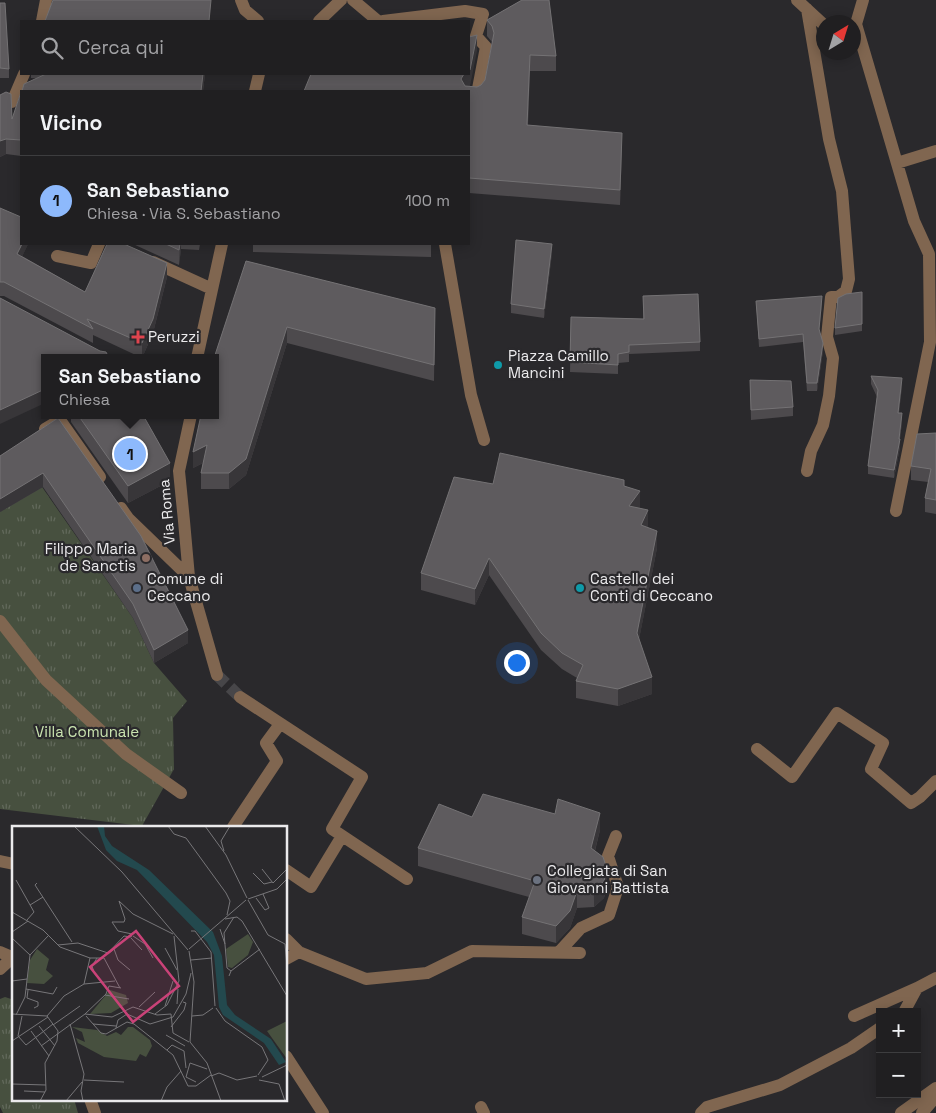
<!DOCTYPE html>
<html lang="it">
<head>
<meta charset="utf-8">
<style>
  :root { --surface:#201f21; --page:#2d2c2e; --text:#f1f3f6; --muted:#a2a2a5; --line:#3d3d3f; --accent:#8db9fc }
  body { margin:0; font-family:"Space Grotesk",sans-serif; background:var(--page); color:var(--text) }
  .controls { position:absolute; right:15px; bottom:15px; display:grid; overflow:hidden; border-radius:0px; box-shadow:0 2px 12px #0003 }
  .controls button { width:45px; height:45px; display:grid; place-items:center; padding:0; border:0; border-bottom:1px solid var(--line); background:var(--surface); color:var(--text); font:25px sans-serif }
  .compass { position:absolute; left:816px; top:15px; width:45px; height:45px; border-radius:50%; background:var(--surface); box-shadow:0 2px 12px #0003; rotate:38deg }
  .you { position:absolute; left:516px; top:662px; width:18px; height:18px; margin:-12px; border:4px solid #fff; border-radius:50%; background:#1a73e8; box-shadow:0 0 0 8px #1a73e833 }
  .badge { display:grid; place-items:center; width:32px; height:32px; border-radius:50%; background:var(--accent); color:#111; font-size:16px; font-weight:700 }
  .pin { position:absolute; translate:-50% -50%; border:2px solid #fff; box-shadow:0 1px 5px #0006 }
  .popup { position:absolute; left:41px; top:354px; width:178px; height:65px; box-sizing:border-box; display:grid; place-content:center; border-radius:0px; background:var(--surface); filter:drop-shadow(0 1px 4px #0005); font-size:16px; white-space:nowrap; color:var(--muted) }
  .popup b { font-size:19px; color:var(--text) }
  .popup::after { content:''; position:absolute; left:50%; top:100%; margin-left:-10px; border:10px solid transparent; border-top-color:var(--surface) }
  .list { margin:0; padding:0; list-style:none }
  h2 { display:flex; justify-content:space-between; align-items:center; height:65px; margin:0; padding:0 20px; font-size:21px }
  h2 small { font-size:16px; font-weight:400; color:var(--muted) }
  .list li { display:grid; grid-template-columns:32px 1fr auto; gap:15px; align-items:center; box-sizing:border-box; height:90px; padding:0 20px; border-top:1px solid var(--line) }
  .list b { display:block; font-size:19px; white-space:nowrap }
  .list p { margin:0; font-size:16px; white-space:nowrap; color:var(--muted) }
  .list em { font-size:16px; font-style:normal; color:var(--muted) }
  .icon { flex:none; width:28px; height:28px; fill:none; stroke:currentColor; stroke-width:2; stroke-linecap:round; stroke-linejoin:round }
  .map { position:relative; flex:none; width:936px; height:1113px; overflow:hidden }
  .search { position:absolute; background:var(--surface); box-shadow:0 2px 12px #0003; left:20px; top:20px; width:450px; height:55px; display:flex; align-items:center; gap:12px; box-sizing:border-box; padding:0 18px; border-radius:0px; color:var(--muted); font-size:19px }
  .panel { position:absolute; background:var(--surface); box-shadow:0 2px 12px #0003; left:20px; top:90px; width:450px; height:155px; border-radius:0px }
  .map>svg:first-child { display:block }
  .park { fill:url(#park-tufts) }
  .lines { fill:none; stroke-linecap:round; stroke-linejoin:round }
  .minor-tunnel { stroke:#474649; stroke-width:12; stroke-dasharray:12 6; stroke-linecap:butt }
  .minor { stroke:#806650; stroke-width:12 }
  .wall { fill:#4d4a4d }
  .shaded-wall { fill:#383639 }
  .building { fill:#5e5b5e; stroke:#747274 }
  .health-dot { fill:#e0444e; stroke:#2a292c; stroke-width:2 }
  .culture-dot { fill:#0f9aa8; stroke:#2a292c; stroke-width:2 }
  .education-dot { fill:#8d6e63; stroke:#2a292c; stroke-width:2 }
  .service-dot { fill:#5c6f8a; stroke:#2a292c; stroke-width:2 }
  .worship-dot { fill:#6b7280; stroke:#2a292c; stroke-width:2 }
  .labels { text-anchor:middle; stroke-width:4.5; stroke-linejoin:round; paint-order:stroke }
  .poi-label { font-size:15px; fill:#ebeaec; stroke:#2a292c; text-anchor:start }
  .street-label { font-size:15px; fill:#ebeaec; stroke:#2a292c }
  .park-label { font-size:15px; fill:#cae4b0; stroke:#2a292c }
  .inset-road { fill:none; stroke:#777679; stroke-width:1 }
  .view { fill:#ca4278; fill-opacity:0.15; stroke:#ca4278; stroke-width:2.5 }
  .inset-edge { fill:none; stroke:#ebeaec; stroke-width:2.5 }
</style>
</head>
<body>
<div class="map">
<svg width="936" height="1113" viewBox="0 0 936 1113">
  <defs>
    <pattern id="park-tufts" width="24" height="20" patternUnits="userSpaceOnUse" patternTransform="scale(1.25)"><rect width="24" height="20" fill="#47503f"/><path d="M3 7l-1-3M5 7V3M7 7l1-3M15 17l-1-3M17 17v-4M19 17l1-3" fill="none" stroke="#62695b"/></pattern>
  </defs>
  <rect width="100%" height="100%" fill="#2a292c"/>
  <!-- park -->
  <path class="park" d="M42,487l91,131 21,45 33,38 -14,17 1,51 -32,57 -142,-17v-297z
    M5,997l9,3v99h60l4,14h-75l-3,-6v-108z"/>
  <g class="lines">
    <!-- minor-tunnel -->
    <path class="minor-tunnel" d="M217,675l23,22"/>
    <!-- minor -->
    <path class="minor" d="M241,0l4,10 13,11
      M353,0l25,21
      M797,0l27,25
      M42,21l4,-21
      M319,21l22,-21
      M383,21l82,-10 18,3 -7,22 10,11 -9,47h-8
      M854,24h2l7,-24
      M856,24l58,197 15,33 1,88 -34,169
      M255,91l4,-17
      M12,102l12,-28
      M897,163l39,-12
      M445,244l26,151 13,45
      M57,256l34,7 8,-19
      M153,262l59,27
      M197,358l25,-114
      M191,415l-12,56 5,50 5,56 28,98
      M45,429l15,-9 40,57
      M807,471l4,-20 12,-26 6,-29 4,-38 -6,-21 4,-40h7l8,-6 3,-12 -7,-88 -13,-52 -22,-130
      M121,508l7,10 61,59
      M0,621l46,59 80,74 55,39
      M240,697l122,80 -30,52 75,50
      M757,749l35,28 45,-64 46,30 -12,26 40,34 9,-6 16,-16
      M233,827l44,-66 -11,-18 14,-19
      M0,861l14,3
      M286,870l25,17 31,-51
      M286,939l13,13
      M0,952l14,6
      M559,952l22,-24 28,-13 9,-28 -10,-31 8,-20
      M286,959l13,-7 67,27 61,-6 45,-22 108,2
      M0,969l13,-12
      M904,1012l13,-24
      M854,1016l63,-28 19,-10
      M286,1056l37,57
      M90,1099l5,14
      M481,1107l3,6
      M701,1113l6,-6 73,-22 71,-37 29,-20
      M901,1113l35,-25
      M922,1113l11,-13 3,-9"/>
  </g>
  <!-- wall -->
  <path class="wall" d="M0,3l9,66v9h-9z
    M487,20l69,36v15h-26l-2,54 94,24 -2,56 -151,-12v-102l8,-40 -7,35 7,1 4,-2 4,-5 7,-38 -5,-6z
    M31,74h174l-2,17 -172,-13z
    M21,92v64l-15,-2 -6,3v-62l12,24z
    M0,208l21,36h7l-6,12 63,36 82,-15 -14,56 -11,25 -49,-23v8l-89,-47h-4z
    M133,244h67l-1,6 -18,-1 -2,16z
    M253,244h178v13l-178,-5z
    M552,253l-8,65 -33,-5v-9z
    M246,261l189,47 -1,73 -147,-38 -41,132 -17,14h-28v-16l2,-10 -10,5z
    M862,292v39l-27,4v-7z
    M643,296l57,46v9l-71,3v8l-11,1v11l-48,-2 1,-55 72,2z
    M756,301l66,3 -3,27 4,20 -6,40h-10l-4,-49 -44,5z
    M871,376l31,10 -3,27 3,9 -2,17v8l-6,31 -26,-4v-8l9,-69 -6,-13z
    M750,380l43,27v9l-42,4z
    M71,415h72l27,66 -42,22 -57,-81z
    M58,418l130,225 -34,20 -21,-45 -90,-131 -43,25v-56z
    M936,433v81l-11,-2v-14l3,-16 -17,-2v-14z
    M493,484l131,2 16,22 17,40 -18,91 13,55 -34,12 -42,-8v-17l1,-3 -15,-9 -21,-19 -52,-75 -14,30 -54,-15v-17z
    M600,830l-5,21 12,35 -3,12 -10,9 -17,1 -7,20 -14,15 -34,-9v-17l7,-20 -111,-31v-18z"/>
  <!-- shaded-wall -->
  <path class="shaded-wall" d="M477,35v16l-7,35 -5,1 -4,-8 3,-5h5v-3z
    M530,55v16l-3,69v-15z
    M203,74h2l-2,17h-2z
    M622,133v16l-2,56v-15z
    M6,139v15l-6,3v-16z
    M22,244h6l-11,24v-14z
    M180,244h1v5l-2,16z
    M552,244v9l-8,65v-9z
    M167,263v14l-14,56 -11,25v-15z
    M822,296v8l-3,33v-8z
    M287,327v16l-41,132 -17,14v-16z
    M823,343v8l-6,40v-8z
    M902,378v8l-4,35v-8z
    M45,389v14l-45,21v-14z
    M902,413v9l-3,25 1,-8v8l-6,31v-8z
    M207,445v16l-14,7v-16z
    M170,463v18l-42,22v-17z
    M43,473v14l-43,25v-13z
    M640,491v17l-11,15v-17z
    M648,510v17l-7,14v-16z
    M657,531v17l-20,102v-17z
    M489,558v17l-14,30v-16z
    M188,630v13l-34,20v-13z
    M652,677v17l-34,12v-17z
    M600,813v17l-9,35v-17z
    M607,869v17l-3,12 -10,9v-17z
    M577,891v17l-7,20 -14,15v-17z"/>
  <!-- building -->
  <path class="building" d="M53,0h158l-2,21h-164z
    M522,0h27l7,56 -26,-1 -3,70 95,8 -2,57 -151,-12v-87h-165l7,-17h153l-3,5 4,7 12,1 4,-2 4,-5 9,-47 -2,-7 -5,-6z
    M0,3h5l4,66 -9,-1z
    M477,35l-7,35 -1,1v-34z
    M46,74h157l-2,17h-179l2,-7z
    M6,92l5,2 1,25 9,-27v48l-15,-1 -6,2v-46z
    M0,208l21,9 1,27 -5,10 68,38 22,-48h17l43,19 -14,56 -11,24 -55,-24 6,10 -89,-47h-4z
    M516,240l36,4 -8,65 -33,-5z
    M166,244h14l-1,6z
    M246,261l189,47 -1,57 -147,-38 -41,132 -17,14h-28l6,-28 -14,7 8,-37h14v-57h-1z
    M862,292v32l-27,4 3,-30 8,-4z
    M698,294l2,48 -71,3v7l-11,2v11l-48,-3 1,-45 73,2 -1,-23z
    M822,296l-3,33 4,14 -6,40h-10l-4,-49 -44,5 -3,-38z
    M0,298l100,53 6,1 3,6h-64v31l-45,21z
    M871,376l31,2 -4,35h4l-3,26h1l-6,31 -26,-4 10,-76z
    M750,380l41,1 2,26 -42,3z
    M78,415h65l27,48 -42,23z
    M58,418l83,118 47,94 -34,20 -21,-46 -90,-131 -43,26v-43z
    M936,433v67l-11,-2 6,-29 -20,-3 6,-32z
    M500,453l124,27v6l16,5 -11,15 19,4 -7,15 16,6 -20,102 15,44 -34,12 -42,-8 7,-16 -21,-12 -21,-20 -52,-75 -14,31 -54,-16 33,-96 39,7z
    M483,794l72,20 3,-15 42,14 -9,35 12,9 4,12 -3,12 -10,9 -17,1 -7,20 -14,15 -34,-9 13,-36 -117,-33 21,-44 33,13z"/>
  <!-- markers -->
  <path class="health-dot" d="M135.5 329.5h5v5h5v5h-5v5h-5v-5h-5v-5h5z"/>
  <g class="culture-dot">
    <circle cx="498" cy="365" r="5"/>
    <circle cx="580" cy="588" r="5"/>
  </g>
  <circle class="education-dot" cx="146" cy="558" r="5"/>
  <circle class="service-dot" cx="137" cy="588" r="5"/>
  <circle class="worship-dot" cx="537" cy="880" r="5"/>
  <g class="labels">
    <!-- poi labels -->
    <g class="poi-label">
      <text x="148" y="342">Peruzzi</text>
      <text x="508" y="361">Piazza Camillo<tspan x="508" dy="17">Mancini</tspan></text>
      <text x="136" y="554" text-anchor="end">Filippo Maria<tspan x="136" dy="17">de Sanctis</tspan></text>
      <text x="147" y="584">Comune di<tspan x="147" dy="17">Ceccano</tspan></text>
      <text x="590" y="584">Castello dei<tspan x="590" dy="17">Conti di Ceccano</tspan></text>
      <text x="547" y="876">Collegiata di San<tspan x="547" dy="17">Giovanni Battista</tspan></text>
    </g>
    <!-- street labels -->
    <g class="street-label">
      <text transform="translate(167 512) rotate(-95)" y="5">Via Roma</text>
    </g>
    <!-- park labels -->
    <g class="park-label">
      <text x="87" y="737">Villa Comunale</text>
    </g>
  </g>
  <!-- overview -->
  <g transform="translate(12 826)">
    <rect width="275" height="275" fill="#2a292c"/>
    <path d="M236,108l5,8 -5,13 -16,13 -4,-1 -2,-18zM25,123l12,10 -3,11 7,6 -9,8 -17,-1 3,-23zM98,164l16,5 2,8 -17,10 -21,1zM275,195v38l-20,-28zM60,201l25,3 10,6 9,-4 5,3 7,-8h5l17,13 2,6 -6,11 -6,-3 -4,7 -32,-4 -26,-14 -2,-5 9,4 -3,-10z" fill="#47503f"/>
    <path d="M85,0h7l1,10 7,10 37,24 64,62 9,24 5,49 8,10 36,24 15,23 -7,3 -15,-22 -41,-28 -4,-8 -5,-52 -7,-13 -70,-72 -20,-9 -11,-11z" fill="#23494e"/>
    <path class="inset-road" d="M62,0l48,46 66,78M156,0l6,8 12,4 40,55 4,8 -3,14M193,0l21,29 21,43M212,25l-3,-10 9,-15M250,43l11,14 14,-14M241,47l11,11 8,-2M4,54l18,32 -7,8M25,57l-2,2 37,57M244,72l9,12 4,-2 -6,-14M236,73l29,-10 10,-10M236,74l20,35 17,9 2,23M18,79l13,-8M0,86l31,18 17,17 30,11h14M213,93l12,-2 5,4 45,75M208,103l5,15M179,105h4l16,21 4,54M0,106l16,-11M121,110l12,8 8,14M0,112l18,17M119,112l11,12M46,119l20,-2 30,10 16,-17 7,1 1,-3 -14,-3 -6,-9h12l1,-3 -6,-18 14,13 40,20M153,122l12,22M177,123l57,-49M177,125l5,31 -4,60 17,21 14,38M96,128l6,-5 4,11 12,10M92,132l16,30M179,134l21,-2M219,145l-4,-3 -3,-35 10,-16M82,146l-2,-6 5,-8M217,150l2,-5 29,-22M0,155l15,-2M72,158l31,-3M72,158l6,-26M14,163l27,5 4,-7M16,164l-1,8 11,4v4l-4,2M93,169l24,4M165,178l1,-15M153,180l8,-25M127,181l16,-15M204,182l9,13 37,26 6,13 -10,15M0,188l35,2M73,188l21,-20 3,-8 12,2M143,188l12,-9 12,-24 -5,-45M4,189l9,-18 5,-42 18,-19M35,190l17,-20 20,-12M35,190l11,15M74,190l15,17 5,1 21,-12 7,2 39,31 15,31h8l15,-11M180,190l11,-1 10,-7M58,198l14,50 -3,17 2,10M81,198l23,2M41,199l27,-19M27,200l16,20M159,201l13,-17 2,-7 -3,-1M104,202l2,-8 9,-6 23,10 23,-7 13,-23 5,-21M19,205l18,25M154,209l19,11M6,210l8,9 27,-21M6,210l4,-20M0,215l36,-24M29,220l44,-32 27,3 21,-10 24,8 14,-1 2,19 16,9M155,224l5,-5 12,6 2,17M199,250l8,-3 18,7 20,-4M250,251l25,-12M72,254l40,2M247,254l20,4 6,17M184,256l-10,-5 4,-14 17,6M0,258l34,1M12,265l21,1M28,275l6,-11 -1,-27 12,-22 1,-10M54,275l16,-19M149,275l6,-14 14,-16"/>
    <path class="view" d="M124,105l43,55 -46,36 -43,-55z"/>
    <rect width="275" height="275" class="inset-edge"/>
  </g>
</svg>
<div class="controls">
<button>+</button>
<button>−</button>
</div>
<svg class="compass" viewBox="-18 -18 36 36"><path d="M0-13l5 13h-10z" fill="#e53935"/><path d="M0 13l5-13h-10z" fill="#a2a2a5"/></svg>
<div class="you"></div>
<div class="pin badge" style="left:130px;top:454px">1</div>
<div class="popup"><b>San Sebastiano</b>Chiesa</div>
<div class="search"><svg class="icon" aria-label="search" viewBox="0 0 24 24"><circle cx="10" cy="10" r="6"/><path d="M15 15l6 6"/></svg>Cerca qui</div>
<section class="panel">
<h2>Vicino<small></small></h2>
<ul class="list">
<li><span class="badge">1</span><div><b>San Sebastiano</b><p>Chiesa · Via S. Sebastiano</p></div><em>100 m</em></li>
</ul>
</section>
</div>
</body>
</html>
